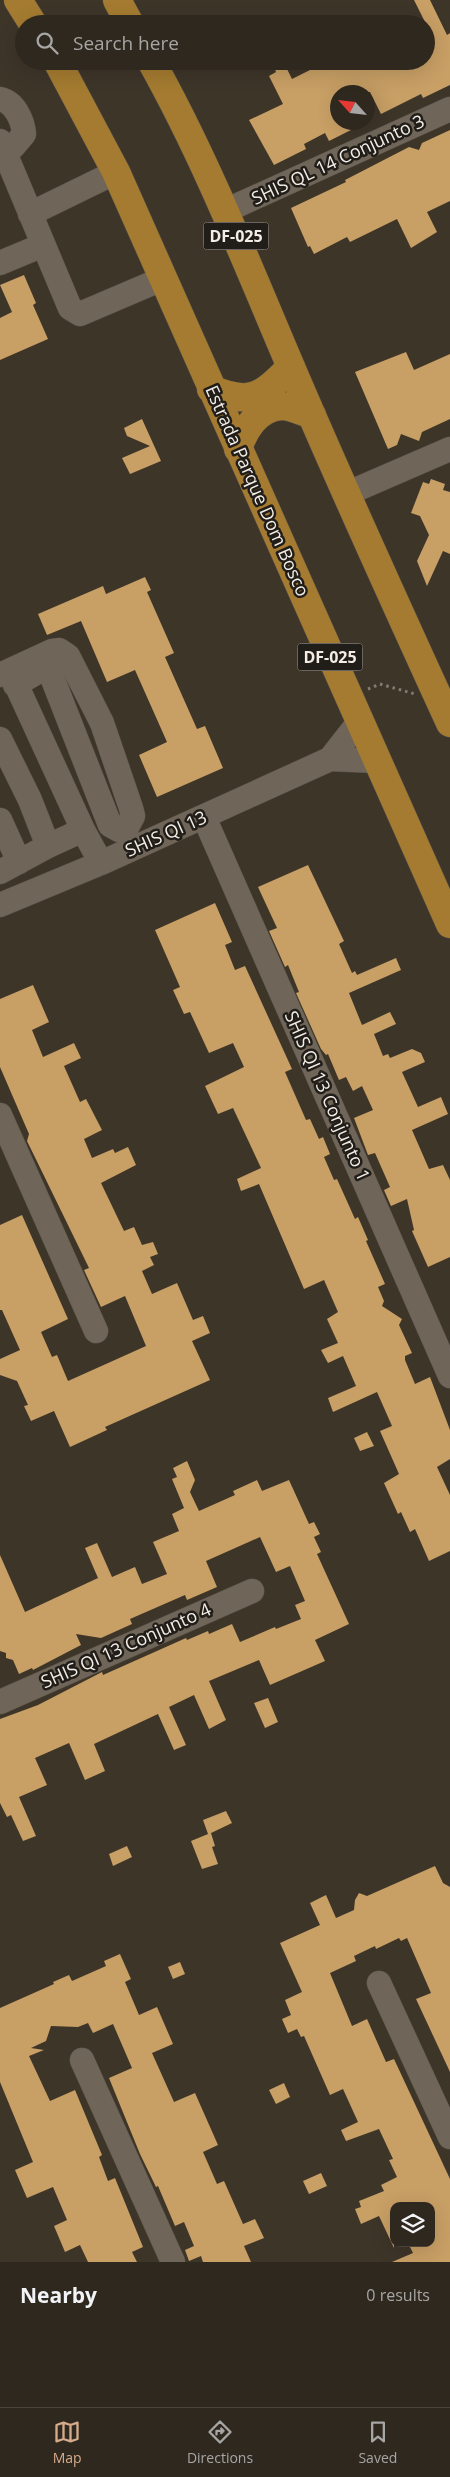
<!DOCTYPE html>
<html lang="en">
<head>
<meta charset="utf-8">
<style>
  :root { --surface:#2e281f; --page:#363028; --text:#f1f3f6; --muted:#a7a6a4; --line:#49443d; --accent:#d6ab8b }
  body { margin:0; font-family:"Open Sans",sans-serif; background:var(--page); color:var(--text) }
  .controls { position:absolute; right:15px; bottom:15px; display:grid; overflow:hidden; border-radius:10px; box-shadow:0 5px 20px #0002 }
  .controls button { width:45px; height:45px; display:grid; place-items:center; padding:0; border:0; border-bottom:1px solid var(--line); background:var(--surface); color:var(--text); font:25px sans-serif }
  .compass { position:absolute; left:330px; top:85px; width:45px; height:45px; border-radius:50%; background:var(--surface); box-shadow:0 5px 20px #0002; rotate:297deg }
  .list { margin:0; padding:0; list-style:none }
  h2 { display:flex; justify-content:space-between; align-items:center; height:65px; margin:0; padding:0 20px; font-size:21px }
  h2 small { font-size:16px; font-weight:400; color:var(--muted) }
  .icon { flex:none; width:28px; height:28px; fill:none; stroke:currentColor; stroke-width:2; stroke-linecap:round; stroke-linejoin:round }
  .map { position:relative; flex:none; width:450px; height:2262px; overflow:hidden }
  .search { position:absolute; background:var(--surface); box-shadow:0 5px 20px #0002; left:15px; right:15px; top:15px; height:55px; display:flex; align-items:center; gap:12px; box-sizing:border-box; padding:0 18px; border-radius:28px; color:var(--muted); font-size:19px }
  .sheet { height:145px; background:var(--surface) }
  nav { display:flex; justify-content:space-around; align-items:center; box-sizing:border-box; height:70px; border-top:1px solid var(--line); background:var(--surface); font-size:14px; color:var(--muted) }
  nav a { display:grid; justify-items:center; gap:2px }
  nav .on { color:var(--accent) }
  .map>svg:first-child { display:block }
  .building { fill:#c89f65 }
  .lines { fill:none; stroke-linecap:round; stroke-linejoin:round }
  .minor-casing { stroke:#5a5249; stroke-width:25 }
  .major-casing { stroke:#5a5249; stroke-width:29 }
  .path { stroke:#857d73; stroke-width:3; stroke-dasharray:2.5 4; stroke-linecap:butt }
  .minor { stroke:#6f6659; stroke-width:24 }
  .major { stroke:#a47b30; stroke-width:28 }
  .labels { text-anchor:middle; stroke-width:5; stroke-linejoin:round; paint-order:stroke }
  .shield { fill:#211d18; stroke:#b4afa8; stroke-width:1 }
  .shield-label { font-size:16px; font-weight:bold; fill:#f3ede6 }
  .street-label { font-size:18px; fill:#f3ede6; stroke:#211d18 }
</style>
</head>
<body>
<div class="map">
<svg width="450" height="2262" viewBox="0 0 450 2262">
  <rect width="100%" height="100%" fill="#3e3529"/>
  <!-- building -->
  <path class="building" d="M414,0h16l17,35 3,-2v52l-27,13 -2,-4 -40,20 -11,-22h-32v30h29l-38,19 -4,-8 -21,11 2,5 -32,16 -25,-45 34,-16 -14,-28 7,-4 -4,-11h11l9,18 26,-13 -2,-5h20l4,9 19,-9h67v-37z
    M450,130v71l-23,11 10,20 -26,16 -14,-29 -47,23 -3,-5 -33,17 -4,-8 -2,1 -17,-39 55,-26 -1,-2 64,-33 10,3 3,-7z
    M24,275l12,28 -3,2 15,34 -48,21v-42l12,-6 -12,-27z
    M406,352l8,18 36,-16v65l-28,13 -3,9 -18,-7 -4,11 -9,4 -33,-77z
    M142,419l19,42 -31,13 -8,-16 28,-12 -23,-10 -3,-8z
    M431,479l14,5 -2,6 7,2v62l-7,-3 -16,35 -10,-25 12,-26 -9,-19 -9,-3 12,-31 6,2z
    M145,577l6,13 -4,2 27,61 -9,4 32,72 8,-3 18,42 -66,29 -18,-42 28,-13 -32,-72 -28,12 -26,-61 -34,14 -9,-21 65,-28 3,8z
    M308,865l36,76 -5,3 13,29 3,-2 2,4 39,-17 5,12 -52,23 13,32 28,-13 6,12 -22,10 9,22 5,-2 2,4 22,-9 9,4 4,9 -23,10 16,35 23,-10 7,17 -36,16 17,39 14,-4 7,15v77l-22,10 -16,-36 2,-1 -7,-31 -16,7 -7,-16 6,-3 -15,-34 -7,2 -14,-37 19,-8 -11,-24 -9,5 -7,-14 -7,3 -11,-26 -2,1 -5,-6 -25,-56 3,-1 -11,-27 -3,2 -16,-36 8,-3 -19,-41z
    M215,903l17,39 -7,3 10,25 10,-4 47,103 -7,3 21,48 4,-1 9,20 4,-2 7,17 -6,3 10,23 3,-1 18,40 3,-2 10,23 -2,1 19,43 -7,3 6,14 -2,5 20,13 -3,6 13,28 -7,3v4l10,24 15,-7 20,53v29l-13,8 13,28v56l-21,10 -14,-32 -5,3 -9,-20 -3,2 -14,-31 15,-9 -19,-43 12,-5 -15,-34 -44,20 -5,-14 28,-12 -13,-30 -15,7 -7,-13 17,-7 -11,-24 11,-7 -14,-32 -20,9 -45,-105 -18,7 -4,-12 24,-11 -28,-60 -15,6 -13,-28 39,-19 -11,-24 -24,10 -19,-41 -6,2 -11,-24 7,-3 -25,-57z
    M33,985l16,37 -17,8 11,27 31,-14 7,15 -17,8 16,36 6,-3 16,31 -18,9 8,19 21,-9 2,4 13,-6 8,18 -35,18 23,48 10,-4 8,18 11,-3 5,12 -8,3 4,8 -12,6 10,23 25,-11 16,37 10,-4 7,17 -18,8 18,39 -105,47 2,3 -37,17 -16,-36 -23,10 -7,-15 4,-1 -11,-24 -17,-6v-16l20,-9 -18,-40h-2v-85l22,-10 46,104 -27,13 11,25 5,-2 11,26 78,-35 -21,-50 -24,11 -17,-37 5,-2 -62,-127 2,-7 -29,-67v-68z
    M367,1432l7,14 -14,5 -6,-13z
    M187,1461l8,19 -5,12 9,19 36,-16 -2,-4 24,-11 5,11 27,-11 20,44 5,-2 6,12 -6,3 7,15 -4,2 32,70 -34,16 10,21 -55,24 -11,-25 -50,21 17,39 -17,9 -15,-34 -25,12 17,38 -12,5 -16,-36 -64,30 11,27 -20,9 -16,-37 -34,15 12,27 -28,12 17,39 -13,5 -12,-26 -4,2 -7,-14v-84l38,-14 64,-33 1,3 83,-37 1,2 21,-9 1,3 23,-10 8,18 35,-15 1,2 25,-10 -6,-14 10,-4 -15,-35 -14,6 -16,-35 -54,24 11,26 -30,13 -2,-5 -55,24 2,5 -31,14 -25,-4 5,11 -48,25 -1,-2 -13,6 -6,-14 -7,-2v-5l-6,-2v-96l25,57 73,-34 -13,-30 12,-5 15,34 23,-10 7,17 25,-10 -14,-32 26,-11 -7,-17 12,-6 -12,-29 5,-2 -4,-9z
    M268,1698l10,24 -13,6 -11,-25z
    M226,1811l6,12 -23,11 2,-1 4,13 -3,1 6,17 -16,5 -11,-28 17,-7 -5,-14z
    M127,1846l5,11 -19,9 -4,-12z
    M435,1866l8,17 7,4v185l-34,-73 15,-6 -24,-55 -6,3 -2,-3 -23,11 -1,-3 -21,10 2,5 -26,12 22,53 15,-7 19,43 8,-3 56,120v83h-58l21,-9 -5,-10h23v-37h-37v42l-15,-32 -18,8 -6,-15 6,-2 -2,-6 25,-10 -3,-6 16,-8 -8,-17 4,-1 -14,-30 -33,12 -5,-11 17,-8 -15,-33 -13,6 -26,-59 -3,1 -4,-8 -9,4 -6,-14 9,-4 -6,-15 17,-8 -22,-49 40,-18 -10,-22 16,-8 10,23 18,-8 1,-10 4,-7 8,3z
    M120,1954l11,25 -6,3 14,33 18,-8 16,37 -21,9 22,49 21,-9 23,52 -15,7 14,32 7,-3 19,43 12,-5 9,19 -20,8 7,16h-48l-2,-6 -12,5 -4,-11 9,-4 -10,-24 -9,4 -17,-40 -2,1 -16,-33 -31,-76 23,-10 -19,-44 -20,9 -5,-10 -10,4 -27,-1 -5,15 -15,7 13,2 -15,6 21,45 25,-11 27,65 -3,2 9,24 7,-3 28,69 -11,5 5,10h-49l-8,-17 -15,7 -11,-26 13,-6 -14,-33 -26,11 -12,-28 18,-8 -33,-80v-74l54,-24 -1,-2 16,-7 3,6 34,-15 -2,-5z
    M180,1962l5,12 -12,5 -5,-12z
    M284,2083l6,14 -14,7 -7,-14z
    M321,2173l6,13 -18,8 -6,-13z"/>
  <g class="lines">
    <!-- minor casing -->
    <g class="minor-casing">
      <path id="minor" d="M0,99c15,3 23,22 24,35l-11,13 -13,4
        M0,141l70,167 10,6 82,-35
        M225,211l225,-102
        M30,214l86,-42
        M0,263l43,-18
        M346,494l104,-45
        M10,671l73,159 18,33
        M0,675l52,-24 7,-1 9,6 34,67 29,85 2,8 -7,13 -7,1 -9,-5 -60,-153 -9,-2 -26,15
        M0,739l30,61 18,46
        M330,759l29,-37
        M204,817l246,559
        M0,820l19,42
        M0,872l48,-26 35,-16
        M0,905l101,-42 229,-104 47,2
        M0,1115l96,216
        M0,1702l252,-111
        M379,1983l71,154
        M82,2060l91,202"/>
    </g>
    <!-- major casing -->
    <g class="major-casing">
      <path id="major" d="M18,0l15,24
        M117,0l13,24
        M57,61l59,111 334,752
        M151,61c55,98 96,203 140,306 51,120 105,238 159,356
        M211,389c40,17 51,7 80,-22
        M238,449c6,-19 19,-41 43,-43 10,0 22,6 31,9"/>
    </g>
    <!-- path -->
    <path class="path" d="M368,689l12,-5 35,10"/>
    <!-- minor -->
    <use href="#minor" class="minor"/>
    <!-- major -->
    <use href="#major" class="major"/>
  </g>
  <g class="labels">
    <!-- shield labels -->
    <g class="shield">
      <rect x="203.5" y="222.5" width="65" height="27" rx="4"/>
      <rect x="297.5" y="643.5" width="65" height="27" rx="4"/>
    </g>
    <g class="shield-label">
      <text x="236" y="242">DF-025</text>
      <text x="330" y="663">DF-025</text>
    </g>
    <!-- street labels -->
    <g class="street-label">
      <text transform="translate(338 160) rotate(-25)" y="6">SHIS QL 14 Conjunto 3</text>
      <text transform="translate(257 491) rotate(66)" y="6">Estrada Parque Dom Bosco</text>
      <text transform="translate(166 834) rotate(-24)" y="6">SHIS QI 13</text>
      <text transform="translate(327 1096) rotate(66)" y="6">SHIS QI 13 Conjunto 1</text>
      <text transform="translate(126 1646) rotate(-24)" y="6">SHIS QI 13 Conjunto 4</text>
    </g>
  </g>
</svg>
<div class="controls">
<button><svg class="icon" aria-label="layers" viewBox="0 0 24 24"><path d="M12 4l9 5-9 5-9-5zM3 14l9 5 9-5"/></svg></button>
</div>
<svg class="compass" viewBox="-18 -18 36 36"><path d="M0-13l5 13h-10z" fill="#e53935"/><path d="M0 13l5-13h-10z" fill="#a7a6a4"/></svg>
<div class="search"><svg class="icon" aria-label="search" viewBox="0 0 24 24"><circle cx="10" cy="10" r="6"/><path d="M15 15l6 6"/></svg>Search here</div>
</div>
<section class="sheet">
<h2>Nearby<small>0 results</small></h2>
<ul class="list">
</ul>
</section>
<nav>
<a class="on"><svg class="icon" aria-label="map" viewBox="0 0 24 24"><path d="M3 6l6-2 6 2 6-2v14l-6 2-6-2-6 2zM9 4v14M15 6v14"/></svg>Map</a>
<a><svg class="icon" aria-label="directions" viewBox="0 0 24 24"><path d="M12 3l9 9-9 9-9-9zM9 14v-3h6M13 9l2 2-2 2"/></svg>Directions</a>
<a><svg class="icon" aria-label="saved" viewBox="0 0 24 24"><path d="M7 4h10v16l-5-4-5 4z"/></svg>Saved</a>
</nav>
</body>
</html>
